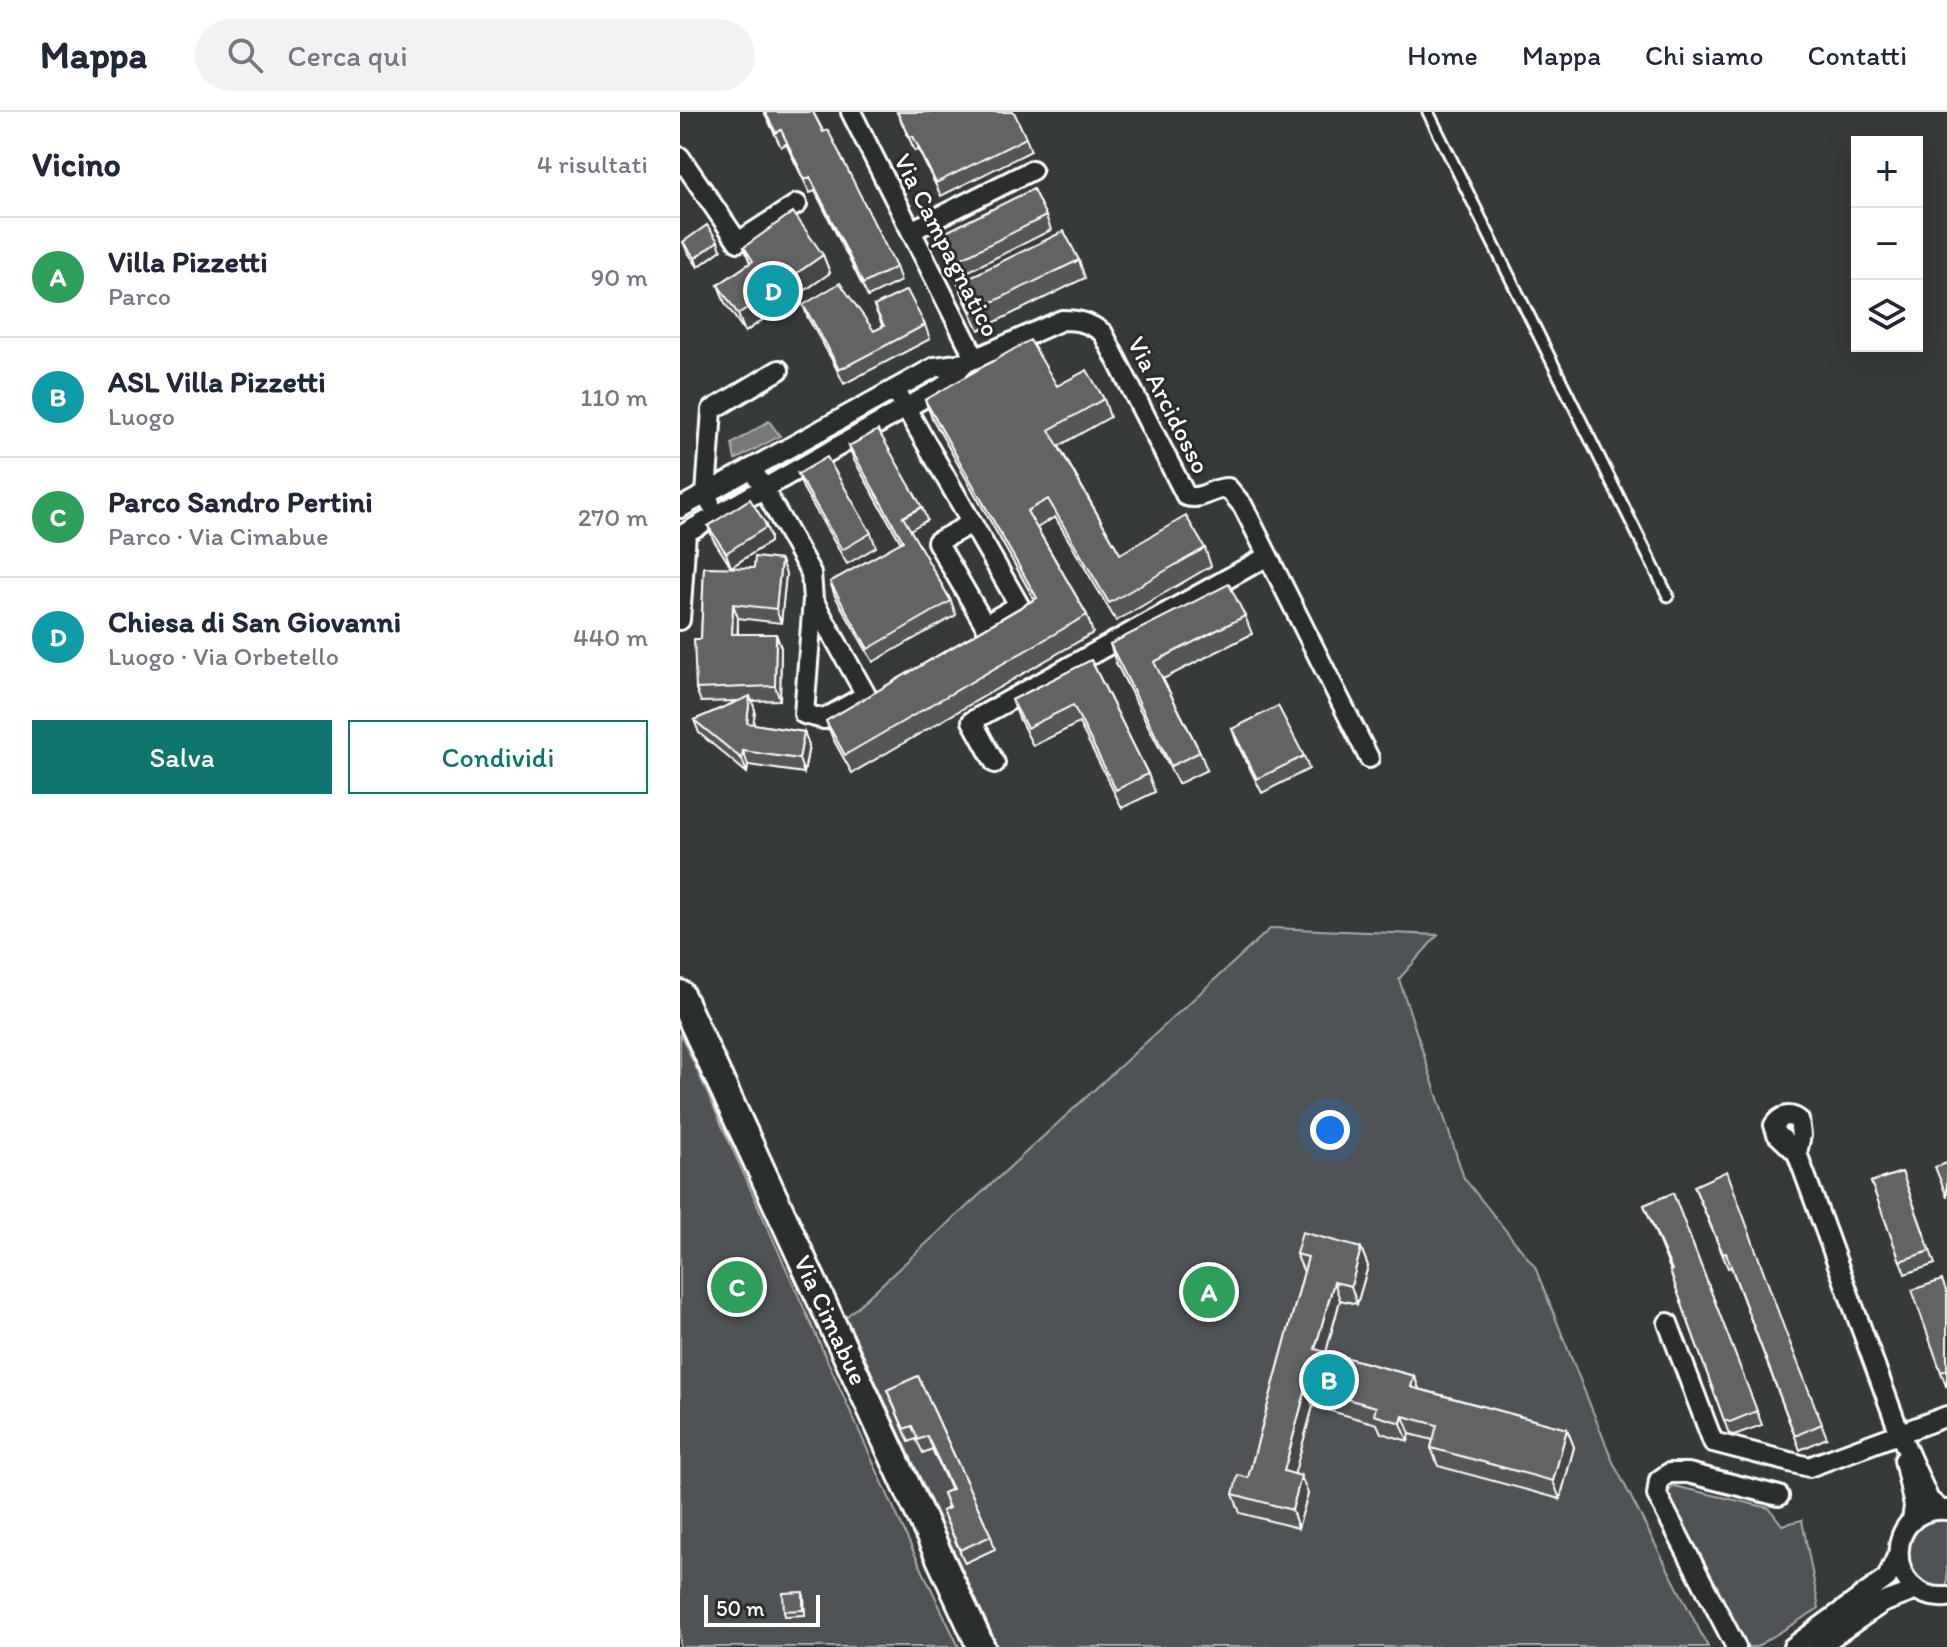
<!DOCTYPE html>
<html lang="it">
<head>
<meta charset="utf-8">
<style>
  :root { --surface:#fff; --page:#f2f2f3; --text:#1f2937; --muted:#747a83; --line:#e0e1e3; --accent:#0f766e }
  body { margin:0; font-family:Itim,sans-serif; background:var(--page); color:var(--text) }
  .controls { position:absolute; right:24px; top:24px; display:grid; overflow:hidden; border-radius:0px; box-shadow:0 8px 32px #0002 }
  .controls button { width:72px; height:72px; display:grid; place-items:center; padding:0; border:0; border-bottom:2px solid var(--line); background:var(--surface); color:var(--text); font:40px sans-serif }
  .scale { position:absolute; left:24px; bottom:20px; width:116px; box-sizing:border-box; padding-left:8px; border:4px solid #fff; border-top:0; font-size:22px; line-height:28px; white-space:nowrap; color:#fff; -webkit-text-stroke:6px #2a2d2e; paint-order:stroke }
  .you { position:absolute; left:650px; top:1018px; width:28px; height:28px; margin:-20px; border:6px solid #fff; border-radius:50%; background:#1a73e8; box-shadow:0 0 0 12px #1a73e833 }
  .badge { display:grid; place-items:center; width:52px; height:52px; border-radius:50%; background:var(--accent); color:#fff; font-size:26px; font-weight:700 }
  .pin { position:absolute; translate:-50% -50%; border:4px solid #fff; box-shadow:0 2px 8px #0006 }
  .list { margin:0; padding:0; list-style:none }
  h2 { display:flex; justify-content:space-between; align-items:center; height:104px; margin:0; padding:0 32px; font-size:34px }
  h2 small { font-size:26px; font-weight:400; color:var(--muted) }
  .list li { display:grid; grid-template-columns:52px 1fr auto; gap:24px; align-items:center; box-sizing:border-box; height:120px; padding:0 32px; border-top:2px solid var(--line) }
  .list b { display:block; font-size:30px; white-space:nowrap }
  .list p { margin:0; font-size:26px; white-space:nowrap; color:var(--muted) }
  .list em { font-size:26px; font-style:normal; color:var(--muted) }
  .actions { display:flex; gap:16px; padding:24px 32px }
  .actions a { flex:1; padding:18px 0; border:2px solid var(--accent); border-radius:0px; text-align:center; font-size:28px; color:var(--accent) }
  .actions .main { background:var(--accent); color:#fff }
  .icon { flex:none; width:44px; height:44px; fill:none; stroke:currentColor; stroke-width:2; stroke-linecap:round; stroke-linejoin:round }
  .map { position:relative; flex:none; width:1267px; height:1535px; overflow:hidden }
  header { display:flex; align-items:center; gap:48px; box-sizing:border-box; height:112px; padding:0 40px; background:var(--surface); border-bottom:2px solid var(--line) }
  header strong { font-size:38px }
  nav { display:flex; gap:44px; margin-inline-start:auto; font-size:28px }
  .search { width:560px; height:72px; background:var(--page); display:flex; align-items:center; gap:20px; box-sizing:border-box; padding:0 28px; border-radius:44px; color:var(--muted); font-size:30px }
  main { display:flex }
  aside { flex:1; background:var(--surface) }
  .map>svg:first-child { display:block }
  .green { fill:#505354; stroke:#a8a9aa; stroke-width:2 }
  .water { fill:#767879; stroke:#adaeaf; stroke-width:2 }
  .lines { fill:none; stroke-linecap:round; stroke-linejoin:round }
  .service-casing { stroke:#fff; stroke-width:15 }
  .minor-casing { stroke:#fff; stroke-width:24 }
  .secondary-casing { stroke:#fff; stroke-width:32 }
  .service { stroke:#2a2d2e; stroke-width:9 }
  .minor { stroke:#2a2d2e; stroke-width:18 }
  .secondary { stroke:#2a2d2e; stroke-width:26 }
  .wall { fill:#555657; stroke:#fff; stroke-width:2 }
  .shaded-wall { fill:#454647; stroke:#fff; stroke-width:2 }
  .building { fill:#636465; stroke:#fff; stroke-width:2 }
  .labels { text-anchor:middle; stroke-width:6; stroke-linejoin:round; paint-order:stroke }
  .street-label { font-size:26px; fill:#fff; stroke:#2a2d2e }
</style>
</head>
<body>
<header>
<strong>Mappa</strong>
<div class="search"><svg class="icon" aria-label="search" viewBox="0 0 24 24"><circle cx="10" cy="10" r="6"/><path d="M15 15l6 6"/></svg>Cerca qui</div>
<nav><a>Home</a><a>Mappa</a><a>Chi siamo</a><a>Contatti</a></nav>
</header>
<main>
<aside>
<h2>Vicino<small>4 risultati</small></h2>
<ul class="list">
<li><span class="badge" style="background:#2e9e5b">A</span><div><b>Villa Pizzetti</b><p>Parco</p></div><em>90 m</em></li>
<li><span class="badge" style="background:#0f9aa8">B</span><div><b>ASL Villa Pizzetti</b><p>Luogo</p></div><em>110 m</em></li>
<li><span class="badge" style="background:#2e9e5b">C</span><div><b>Parco Sandro Pertini</b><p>Parco · Via Cimabue</p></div><em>270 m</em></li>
<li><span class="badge" style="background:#0f9aa8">D</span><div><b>Chiesa di San Giovanni</b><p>Luogo · Via Orbetello</p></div><em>440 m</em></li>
</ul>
<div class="actions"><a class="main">Salva</a><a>Condividi</a></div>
</aside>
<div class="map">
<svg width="1267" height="1535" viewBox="0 0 1267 1535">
  <rect width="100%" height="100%" fill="#373a3b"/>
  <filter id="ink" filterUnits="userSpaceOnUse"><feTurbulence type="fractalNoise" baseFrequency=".0125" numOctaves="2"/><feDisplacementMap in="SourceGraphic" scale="16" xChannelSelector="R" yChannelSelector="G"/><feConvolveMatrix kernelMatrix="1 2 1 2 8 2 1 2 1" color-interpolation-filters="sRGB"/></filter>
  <g filter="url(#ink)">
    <!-- green -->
    <path class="green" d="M591,816l167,7 -39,44 65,199 71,89 78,195 95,185h-710l-152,-330z
      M0,920l229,510 50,105h-279z
      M994,1374l95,22 13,17 20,-5 17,88 -63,39h-12l-77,-154z
      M1254,1406h13v71c-47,-2 -56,-52 -13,-71z"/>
    <!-- water -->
    <path class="water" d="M89,309l11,15 -45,24 -3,-16z"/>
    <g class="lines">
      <!-- service casing -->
      <g class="service-casing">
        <path id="service" d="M748,0l240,484"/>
      </g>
      <!-- minor casing -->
      <g class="minor-casing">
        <path id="minor" d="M171,0l124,246
          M0,45l58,85 59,-38
          M231,119l121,-61
          M215,277l124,216 -34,20 -48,-83 35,-19
          M72,356l59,105 2,27 -9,114 20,5 42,-24 -53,-95
          M30,391l-4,-9 6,-84 67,-40
          M0,396l255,-141 30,-4 97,-43c17,0 28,3 41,13l83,163c16,5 27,-9 42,-8l15,18 126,252
          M0,424l263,-149 22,-24
          M0,508l6,-87
          M315,651l-23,-42 296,-165
          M1117,1041l4,-18 -2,-15c-10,-7 -18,-4 -25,5l3,9 20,19 103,281 29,66 11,9
          M988,1211l45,119 96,25 138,-51
          M1224,1348l10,46 -2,15
          M1267,1398c-63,-7 -66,91 0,87
          M1056,1535l-79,-152 2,-15 10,-7h19l91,23
          M1113,1535l94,-69 10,-22
          M1138,1535l64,-44 35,-13"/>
      </g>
      <!-- secondary casing -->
      <g class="secondary-casing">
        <path id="secondary" d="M0,882l301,653"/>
      </g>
      <!-- service -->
      <use href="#service" class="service"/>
      <!-- minor -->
      <use href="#minor" class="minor"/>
      <!-- secondary -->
      <use href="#secondary" class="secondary"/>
    </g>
    <!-- wall -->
    <path class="wall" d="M84,0h49l83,155 5,14 -33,16 -53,-106 -5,2 -24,-49 -5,3z
      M217,0l129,26 5,13 -90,45 -23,-47 -3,2z
      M366,104l5,14 -90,45 -14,-27 -5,-14z
      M3,130l38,8 -23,17 -11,-16z
      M64,135l79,8 7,18 -85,59 -20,-29 -7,-18 32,-22z
      M399,148l6,18 -106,52 -14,-29 -7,-18z
      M123,193l71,26 9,-4 -9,-21 51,19 5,14 -86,45 -13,-26 -23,-40z
      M377,274l47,13 6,18 -51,29 61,108 85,-6 6,18 -95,55 -61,-104 -18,11 50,87 6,18 -241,140 -19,-34 -7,-18 208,-122 -102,-181 -7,-18z
      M169,334l73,61 5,13 -17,10 41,71 5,14 -83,47 -38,-66 -5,-14 71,-39 -47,-83z
      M118,362l73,59 5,14 -29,17 -44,-76z
      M85,411l5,14v5l-39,25 -18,-28 -5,-13z
      M24,455l82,7 -5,49 -43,-5v16h38l5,14 -1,52 -28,1 3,9 -2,14 51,8 5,13 -5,28 -56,-8 -1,8 -48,-40 -5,-13 44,-19 -37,1 -5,-13 5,-50z
      M565,504l7,18 -89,45 37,73 7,18 -29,14 -62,-121 -6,-19z
      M411,548l57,114 7,18 -33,16 -43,-85 -46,23 -14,-28 -7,-18z
      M552,617l72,27 5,13 -47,24 -25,-50z
      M1222,1060l33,92 -30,10 -34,-92z
      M1014,1074l92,147 41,105 -27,12 -69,-183 -3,1z
      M993,1081l89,232 -28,10 -5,-1 -59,-163h1l-27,-66z
      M681,1136l7,18 -11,38 -17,-4 -14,52 88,24 5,13 148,40 7,18 -14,52 -122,-33 -7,-18 2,-8 -23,-6 -2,7 -27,-8 -4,-9 -64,-18 -19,68 14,20 -10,34 -58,-15 -7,-19 15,-16 56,-206 -8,-18z
      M1267,1181v92l-1,1 -5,-14z
      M238,1264l73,160 4,13 -30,14 -23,-52 6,-3 -5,-15 8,-3 -19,-41 -9,4 -7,-14 -7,3 -22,-52z
      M124,1484l1,19 -20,1 -1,-5z"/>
    <!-- shaded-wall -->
    <path class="shaded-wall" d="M38,129l3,9 -23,17 -3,-9z
      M143,143l7,18 -85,59 -7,-18z
      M85,411l5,14v5l-39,25 -5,-14z
      M101,448l5,14 -5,49 -5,-14z
      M53,492l5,14 -1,30 -5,-14z
      M96,522l5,14 -1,52 -5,-14z
      M70,584l5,14 -3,26 -5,-13z
      M124,620l5,13 -5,28 -5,-14z
      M63,639l5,14 -1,8 -5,-14z
      M681,1136l7,18 -11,38 -6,-18z
      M654,1170l6,18 -18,67 -7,-18z
      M734,1264l7,18 -10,-7z
      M626,1276l7,18 -23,84 -6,-19z
      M723,1304l7,18 -2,7 -7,-18z
      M887,1317l7,18 -14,52 -7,-18z
      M621,1364l7,18 -10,34 -6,-18z"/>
    <!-- building -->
    <path class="building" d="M85,0h48l10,20 5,-2 68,137 -33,17 -53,-107 -5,3 -24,-50 -5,3z
      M217,0h117l12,26 -90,45 -23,-47 -3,1z
      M353,77l13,27 -90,45 -14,-27z
      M113,100l30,43 -85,59 -20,-29 35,-24 -9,-14z
      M27,113l11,16 -23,17 -12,-16z
      M384,119l15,29 -107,52 -14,-29z
      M160,171l34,48 10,-5 -10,-20 33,-16 18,35 -86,45 -13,-26 -23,-39z
      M350,228l27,46 30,-16 17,29 -55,31 71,124 66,-38 19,32 -96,55 -61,-104 -21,12 60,104 -242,140 -19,-34 211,-123 -112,-198z
      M198,318l44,77 -19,10 48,84 -83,48 -38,-67 73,-41 -54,-95z
      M147,345l44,76 -29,17 -44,-76z
      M70,387l15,24v5l-39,25 -18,-27z
      M75,445l26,3 -5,49 -43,-5 -1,30h44l-1,52 -79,3 -2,-50h7l3,-72 50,1z
      M549,472l16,32 -91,46 46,90 -29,14 -61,-122z
      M411,548l57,114 -32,16 -43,-85 -46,23 -15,-28z
      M70,584l-3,27 57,9 -5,27 -56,-8 -1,8 -48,-39z
      M598,594l26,50 -47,23 -25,-50z
      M1267,1051v34l-12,-30z
      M1047,1059l59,162 36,91 -27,12 -69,-183 -3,1 -29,-68z
      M1222,1060l28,79 -30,10 -29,-79z
      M993,1081l84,218 -27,11 -6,-2 -54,-149 2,-1 -28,-65z
      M622,1120l59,16 -10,38 -17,-4 -19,67 99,27 -3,11 156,42 -14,52 -122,-33 6,-23 -34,-9 -2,7 -27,-8 2,-8 -70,-19 -22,83 17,5 -9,34 -59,-16 5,-19 10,3 60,-221 -12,-3z
      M1262,1168l5,13v77l-6,2 -29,-82z
      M238,1264l73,160 -31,14 -18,-39 7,-3 -6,-15 9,-4 -25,-53 -9,4 -6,-14 -8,3 -17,-39z
      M123,1480v18l-19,1 -1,-18z"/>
  </g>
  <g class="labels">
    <!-- street labels -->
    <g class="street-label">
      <text transform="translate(267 133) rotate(63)" y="9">Via Campagnatico</text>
      <text transform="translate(489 293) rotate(63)" y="9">Via Arcidosso</text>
      <text transform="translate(151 1208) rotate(65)" y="9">Via Cimabue</text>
    </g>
  </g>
</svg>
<div class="controls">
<button>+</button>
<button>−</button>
<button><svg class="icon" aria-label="layers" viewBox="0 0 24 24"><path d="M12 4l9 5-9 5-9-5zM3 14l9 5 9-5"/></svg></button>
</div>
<div class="scale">50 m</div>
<div class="you"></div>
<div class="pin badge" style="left:529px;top:1180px;background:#2e9e5b">A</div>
<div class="pin badge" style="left:649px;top:1268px;background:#0f9aa8">B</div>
<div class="pin badge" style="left:57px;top:1175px;background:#2e9e5b">C</div>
<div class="pin badge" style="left:93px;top:179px;background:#0f9aa8">D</div>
</div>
</main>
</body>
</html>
